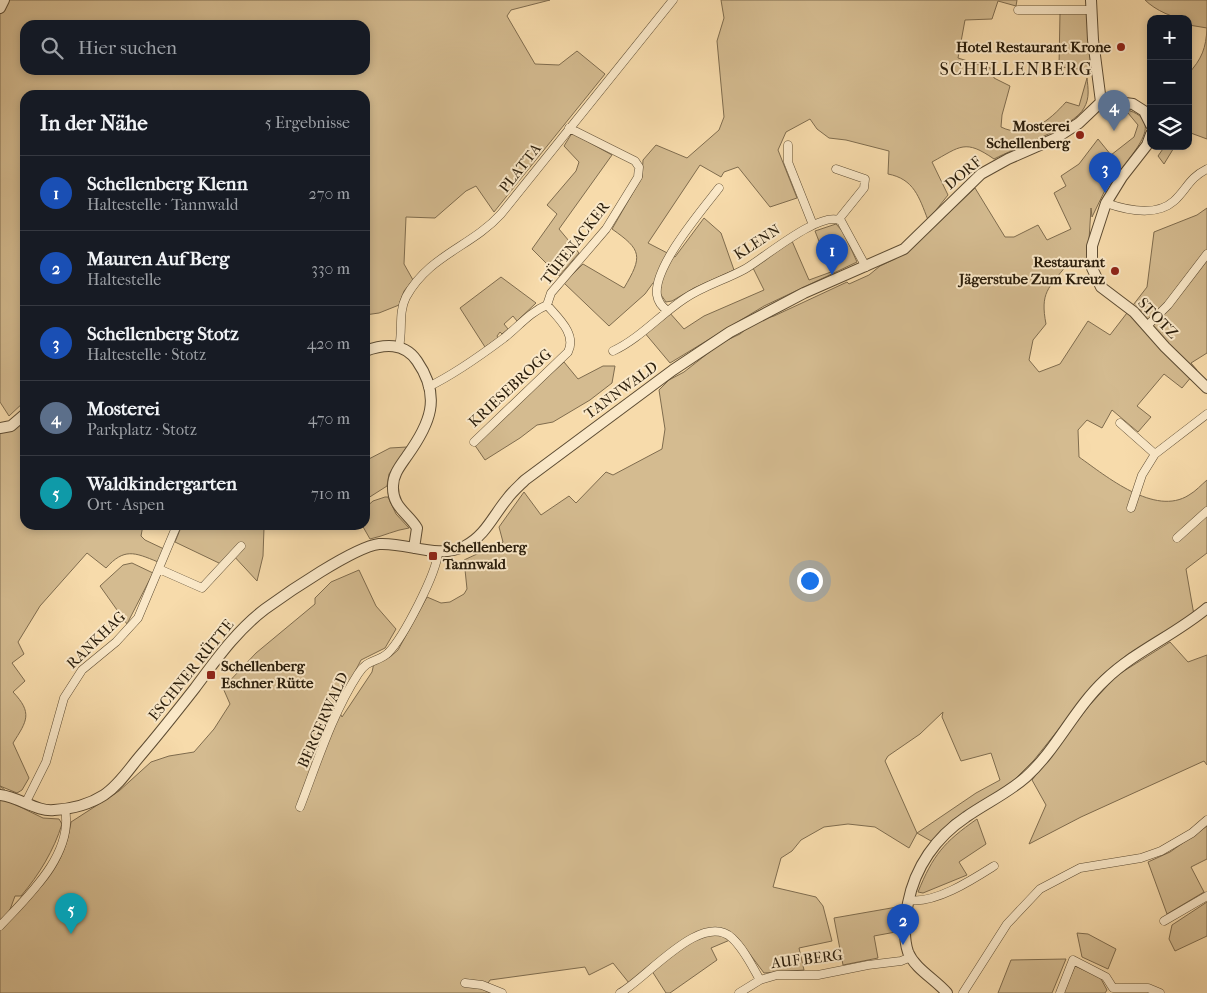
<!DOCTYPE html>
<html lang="de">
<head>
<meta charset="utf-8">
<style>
  :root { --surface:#171b24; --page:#242831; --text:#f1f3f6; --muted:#9ea1a6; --line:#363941; --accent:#db2777 }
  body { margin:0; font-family:"IM FELL French Canon",serif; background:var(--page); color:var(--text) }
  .controls { position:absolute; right:15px; top:15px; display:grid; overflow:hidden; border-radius:10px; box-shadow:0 2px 8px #0003 }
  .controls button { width:45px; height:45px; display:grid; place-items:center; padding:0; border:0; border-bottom:1px solid var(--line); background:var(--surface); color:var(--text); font:25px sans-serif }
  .you { position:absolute; left:809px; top:580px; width:18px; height:18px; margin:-12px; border:4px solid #fff; border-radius:50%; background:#1a73e8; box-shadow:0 0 0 8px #1a73e833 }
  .badge { display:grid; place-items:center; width:32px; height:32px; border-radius:50%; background:var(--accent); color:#fff; font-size:16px; font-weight:700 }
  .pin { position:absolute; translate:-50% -41px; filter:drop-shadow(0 1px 2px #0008) }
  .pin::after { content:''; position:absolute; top:26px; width:18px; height:15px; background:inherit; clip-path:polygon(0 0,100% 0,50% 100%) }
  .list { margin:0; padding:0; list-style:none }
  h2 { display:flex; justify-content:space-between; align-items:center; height:65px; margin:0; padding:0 20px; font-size:21px }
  h2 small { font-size:16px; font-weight:400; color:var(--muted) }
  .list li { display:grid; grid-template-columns:32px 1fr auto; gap:15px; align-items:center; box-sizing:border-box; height:75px; padding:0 20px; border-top:1px solid var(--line) }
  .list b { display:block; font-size:19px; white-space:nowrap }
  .list p { margin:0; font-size:16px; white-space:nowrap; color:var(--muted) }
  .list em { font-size:16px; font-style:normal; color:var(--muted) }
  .icon { flex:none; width:28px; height:28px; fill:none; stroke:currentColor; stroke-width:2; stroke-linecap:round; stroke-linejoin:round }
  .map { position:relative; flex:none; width:1207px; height:993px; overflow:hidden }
  .search { position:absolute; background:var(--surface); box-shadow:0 2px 8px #0003; left:20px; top:20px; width:350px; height:55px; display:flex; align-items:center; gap:12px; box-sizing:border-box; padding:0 18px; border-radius:15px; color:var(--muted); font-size:19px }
  .panel { position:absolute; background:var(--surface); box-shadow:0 2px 8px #0003; left:20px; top:90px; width:350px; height:440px; border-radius:15px }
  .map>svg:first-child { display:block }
  .green { fill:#d4bb90; stroke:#7f6c4e; fill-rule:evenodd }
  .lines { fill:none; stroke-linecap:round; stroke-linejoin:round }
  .minor-casing { stroke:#5d4c33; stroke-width:9 }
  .tertiary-casing { stroke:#5d4c33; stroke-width:12 }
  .minor { stroke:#fae8c8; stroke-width:8 }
  .tertiary { stroke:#fae8c8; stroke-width:10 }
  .poi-dot { fill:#8f2418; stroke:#fae8c8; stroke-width:2 }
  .labels { text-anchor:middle; stroke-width:4; stroke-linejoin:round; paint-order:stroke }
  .poi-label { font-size:15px; font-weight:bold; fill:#2a1d0b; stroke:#fae8c8; text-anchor:end }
  .street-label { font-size:15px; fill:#2a1d0b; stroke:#fae8c8 }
  .quarter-label { font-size:18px; letter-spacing:1px; fill:#2a1d0b; stroke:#fae8c8 }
</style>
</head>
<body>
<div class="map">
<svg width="1207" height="993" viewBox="0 0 1207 993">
  <rect width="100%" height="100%" fill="#f7dbab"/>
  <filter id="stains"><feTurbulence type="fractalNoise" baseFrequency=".004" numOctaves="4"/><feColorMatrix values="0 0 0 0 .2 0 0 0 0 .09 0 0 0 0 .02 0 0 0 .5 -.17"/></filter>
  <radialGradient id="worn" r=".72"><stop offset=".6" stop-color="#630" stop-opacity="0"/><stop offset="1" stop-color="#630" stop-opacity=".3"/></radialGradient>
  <!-- green -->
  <path class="green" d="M0,0h550l-39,10 -4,6 28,48 24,1 18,-14 28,23 -111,138 -18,-26 -10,5 -31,27 -29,-1 -2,47 9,16 -9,11 -5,14 -20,8 -14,2v-220h-340v306l-16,15 -9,-14zM25,25h340v45h-340z
    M721,0h296l-1,6 -18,-5 -6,18 -27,1 -7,38 35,11 1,9 16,8 -8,29 -1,12c26,13 49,-7 65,-25l13,4 8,-28c1,10 3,20 -3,30 -10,19 -69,40 -90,51 -29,-20 -33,-13 -62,3l16,33 -20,25c-9,-23 -14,-41 -40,-46l1,-23 -43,-11 -17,-2 -12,-9 -7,-10 -24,13 -8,18 19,48 -27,9 -32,-40 -14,5 -3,5 -21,-12 -52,78 27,14 29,-39 17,15 13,37 -40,18 -22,13 -6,1 -7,-10 2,-5 -8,-4 -8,11 -36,32 -45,-43 19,-19 41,24c19,-32 18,-38 -12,-59l30,-52 1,-17 13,-15 31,13 32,-28 5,-13 -7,-76 7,-23z
    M1145,0h62v139l-19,-7v-58c14,-15 18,-26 19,-46l-18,-3 -1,-6c-14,0 -33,-9 -43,-19z
    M1060,13h28l7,48 -6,9 -30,-3z
    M1108,106c72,9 21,46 3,79l-3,-1 -16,33 -1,-9 -3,48 1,9h-22c-19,23 -27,28 -21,59l-13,16 -4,20 10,12 21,-8 28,-43 22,14 37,-48 7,-55 43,-17 10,-7v145l-16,10 6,7 -15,18 -18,-14 -27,32 14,11 -13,15 -26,-22 -10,18 -15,-8 -9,10 1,27c27,19 76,60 110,38 7,-4 12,-10 18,-15v73l-21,16 8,46 -66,39 -26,21 -68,85 -24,24 -59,37 -20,20 -14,-8 -8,15 -34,-21 -27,-3 -24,3 -23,13 -9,11 -11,7 -8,29 43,10 7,9 9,35 -33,7 5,22 -40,3 -27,-36 -26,11 6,12 -47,33h-4l-16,-25 -21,15 -16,-20 -24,12 -4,-8 -95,13 -6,10 7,3h-491v-562l25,-13v107h118l-2,11 4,4 19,9 -6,13c-24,-10 -34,-14 -52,6l-19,-15 -47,53 -22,36 6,12 -12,9 13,18 -12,11c20,21 14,29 0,51l16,35 -7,12 -5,3 -17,-7 12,10 2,8 29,14 16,1 3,5c-8,26 -23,51 -41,72h-6l-7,19c34,-23 57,-51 63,-93l48,-31 32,-29 18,-6 25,-4 20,-23 16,-25 -7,-16 33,-35 59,-49v-6l16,-16 28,-12 17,36 20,23 -11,19 -24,12 -24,47 5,10 30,-45 2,-9 16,-6 8,-7 29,-53 14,6 9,-1 14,-8 3,-5 -3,-29 39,-18 -4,-15 25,-35 17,23 28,-19 7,7 30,-31 7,3 49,-26 3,-20 -6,-39 10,-10 15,-8 37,-29 19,-9 15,-12 19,-6 73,-34 2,2 20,-9 11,-9 15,-7 19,-13 61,-58 30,49h9l24,-12 9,15 24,-11 -17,-36 12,-7 -5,-10 18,-12 19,-25 13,16 23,-18 4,-12 -10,-12 -16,-3zM943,712l-1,5 19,44 30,-8 9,27 -24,13 -59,40 -32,-72 3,-5 32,-22z
    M572,133l40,22 -53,74 20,24 -20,23 -27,-27 25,-35 -10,-9 29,-34 3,-9 -15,-16z
    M1165,146h10l-11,18 -6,-8z
    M836,224l8,9 13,29 -93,44 -94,57 -26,-31 25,-20 15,17 20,-13 60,-26 -11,-22 39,-27 17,39 22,-8 -16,-41z
    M501,277l35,26 -19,18 -4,-5 -9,8 4,5 -6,5 -2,-2 -3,4 1,2 -13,9 -25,-39z
    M564,362l14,17 25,-13h12l-3,17 -22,17 -37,22 -16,3 -17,13 -35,22 -11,-16z
    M407,447l-18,27 -2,12 -22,14v-39l25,-13z
    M385,497h3l8,17 13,14c-14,2 -25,8 -39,11l-8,-14h3v-17l8,-7z
    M182,525h85l-3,3 -1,28 -6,25 -25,-27 -11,10 -46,-22z
    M132,563l21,10 -26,51 -27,-38 23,-21z
    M1170,642l18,20 19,-7v110l-3,-4 -123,56 -52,27 17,-39 -14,-25 57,-74 27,-30z
    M977,819l9,25 -27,18 8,13 -44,18 -5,-1c15,-37 26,-50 59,-73z
    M1207,826v33l-16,8 13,25 -37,22 -19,-52 22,-10z
    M1207,902v34l-32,15 -6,-12 3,-14z
    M897,907l4,24 -27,5 4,22 -35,7 -9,-47z
    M1077,933l11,1 28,15 -8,20 -26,-12z
    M1066,959l-14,34h-54l13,-33z
    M1075,966l25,11 7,13 -2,3h-42z"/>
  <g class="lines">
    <!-- minor casing -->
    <g class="minor-casing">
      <path id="minor" d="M1018,10h73
        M788,145v17l25,63
        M836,169l29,10 -1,9 -25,31
        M1106,203c20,7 50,14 68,-2 13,-12 15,-23 33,-32
        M668,311c-6,-4 -10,-9 -11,-16 -4,-28 45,-85 62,-107
        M1147,326l21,-21 39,-51
        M399,347c4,-17 -1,-34 7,-50 23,-42 65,-50 95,-83l172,-214
        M613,351c26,-12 47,-36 71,-52 19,-13 41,-19 61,-30 18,-10 76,-60 96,-48l25,46
        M428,387c27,-13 52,-31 76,-49 15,-12 26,-26 43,-33l4,-12 55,-64 32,-52 1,-10 -4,-6 -66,-33
        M1120,423l35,31
        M474,442l94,-90c9,-18 -10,-34 -21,-47
        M1131,508l11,-33 13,-21 52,-40
        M1177,538l30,-27
        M159,569l43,19 39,-42
        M26,802l20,-40 18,-64 18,-28 34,-28 22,-24 39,-93
        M300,807c17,-44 32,-93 58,-133 10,-16 19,-11 30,-21 15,-15 49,-80 50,-101
        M909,900c26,4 63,-20 85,-34
        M1164,921l43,-25
        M0,926c28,-30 74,-72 65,-117
        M465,983l17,2 20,8
        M620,993c27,-15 82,-83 112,-55 12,11 20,28 28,42
        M739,993l21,-13 17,-5h41l50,-10 33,-4 10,-4
        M963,993l44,-69 33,-35 40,-21 61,-10 20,-7 31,-18 15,-13
        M1060,993l13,-33 33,17 7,11h35l12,5"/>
    </g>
    <!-- tertiary casing -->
    <g class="tertiary-casing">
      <path id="tertiary" d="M1091,0l2,40 8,62
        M0,8l4,-8
        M1151,134l-4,11 -25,32 -16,26 -14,43v22l9,19 33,25 31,35 42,41
        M365,351c19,-7 39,-9 52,10 25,36 13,63 -10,95 -6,9 -14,18 -14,30 -1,21 15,27 24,42l-3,20
        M0,428l11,-2 14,-12
        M0,795c19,2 37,17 54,15 17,-1 36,-6 50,-15 15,-10 25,-26 36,-39 19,-22 37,-45 55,-68 21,-28 41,-57 70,-79 22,-16 89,-62 114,-65 29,-2 58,16 86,2 20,-10 28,-30 42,-47 5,-7 12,-13 18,-19l148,-110 57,-38 74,-39 100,-44 77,-75 27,-15 48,-21 23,-15 22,-21 9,-1 23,3 11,7 7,14
        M947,993c-12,-14 -32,-24 -39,-41 -5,-15 -3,-34 0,-49 7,-36 28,-66 58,-86 20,-14 42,-24 60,-40 31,-28 48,-68 79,-97 30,-29 70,-45 102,-72"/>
    </g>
    <!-- minor -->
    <use href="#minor" class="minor"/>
    <!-- tertiary -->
    <use href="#tertiary" class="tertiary"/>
  </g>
  <!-- markers -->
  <g class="poi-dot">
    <circle cx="1121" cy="47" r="5"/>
    <circle cx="1080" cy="135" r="5"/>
    <circle cx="1115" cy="271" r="5"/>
    <rect x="428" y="551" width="10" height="10" rx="2.5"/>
    <rect x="206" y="670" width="10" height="10" rx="2.5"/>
  </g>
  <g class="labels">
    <!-- poi labels -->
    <g class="poi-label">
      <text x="1111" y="52">Hotel Restaurant Krone</text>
      <text x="1070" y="131">Mosterei<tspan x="1070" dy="17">Schellenberg</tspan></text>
      <text x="1105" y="267">Restaurant<tspan x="1105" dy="17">Jägerstube Zum Kreuz</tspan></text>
      <text x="443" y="552" text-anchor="start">Schellenberg<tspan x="443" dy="17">Tannwald</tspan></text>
      <text x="221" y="671" text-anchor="start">Schellenberg<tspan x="221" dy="17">Eschner Rütte</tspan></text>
    </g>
    <!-- street labels -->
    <g class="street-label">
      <text transform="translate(520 168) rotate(-52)" y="5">PLATTA</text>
      <text transform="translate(963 173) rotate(-40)" y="5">DORF</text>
      <text transform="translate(757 242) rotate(-33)" y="5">KLENN</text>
      <text transform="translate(575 243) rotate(-52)" y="5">TÜFENACKER</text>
      <text transform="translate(1158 318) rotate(46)" y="5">STOTZ</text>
      <text transform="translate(510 388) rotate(-43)" y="5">KRIESEBROGG</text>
      <text transform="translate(621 390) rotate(-36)" y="5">TANNWALD</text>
      <text transform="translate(96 640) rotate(-44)" y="5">RANKHAG</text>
      <text transform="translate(191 670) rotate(-51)" y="5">ESCHNER RÜTTE</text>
      <text transform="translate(323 720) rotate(-66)" y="5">BERGERWALD</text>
      <text transform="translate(807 959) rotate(-7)" y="5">AUF BERG</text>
    </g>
    <!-- quarter labels -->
    <g class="quarter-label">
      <text x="1016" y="75">SCHELLENBERG</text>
    </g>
  </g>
  <rect width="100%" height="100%" filter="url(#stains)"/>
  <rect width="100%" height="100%" fill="url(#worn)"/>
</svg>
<div class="controls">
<button>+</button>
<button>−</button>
<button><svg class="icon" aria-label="layers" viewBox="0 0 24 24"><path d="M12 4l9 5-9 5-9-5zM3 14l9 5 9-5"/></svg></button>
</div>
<div class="you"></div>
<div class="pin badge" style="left:832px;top:275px;background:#1a4fb4">1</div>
<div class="pin badge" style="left:903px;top:945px;background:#1a4fb4">2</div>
<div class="pin badge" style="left:1105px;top:193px;background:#1a4fb4">3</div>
<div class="pin badge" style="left:1114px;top:131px;background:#5c6f8a">4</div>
<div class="pin badge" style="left:71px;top:934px;background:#0f9aa8">5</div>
<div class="search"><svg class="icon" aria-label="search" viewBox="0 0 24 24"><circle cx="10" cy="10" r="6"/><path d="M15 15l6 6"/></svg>Hier suchen</div>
<section class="panel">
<h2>In der Nähe<small>5 Ergebnisse</small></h2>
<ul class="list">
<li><span class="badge" style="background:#1a4fb4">1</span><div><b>Schellenberg Klenn</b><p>Haltestelle · Tannwald</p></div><em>270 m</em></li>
<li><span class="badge" style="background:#1a4fb4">2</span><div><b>Mauren Auf Berg</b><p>Haltestelle</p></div><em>330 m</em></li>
<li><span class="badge" style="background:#1a4fb4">3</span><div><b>Schellenberg Stotz</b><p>Haltestelle · Stotz</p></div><em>420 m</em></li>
<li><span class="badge" style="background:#5c6f8a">4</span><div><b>Mosterei</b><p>Parkplatz · Stotz</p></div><em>470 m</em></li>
<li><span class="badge" style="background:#0f9aa8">5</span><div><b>Waldkindergarten</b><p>Ort · Aspen</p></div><em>710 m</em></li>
</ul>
</section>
</div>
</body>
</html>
